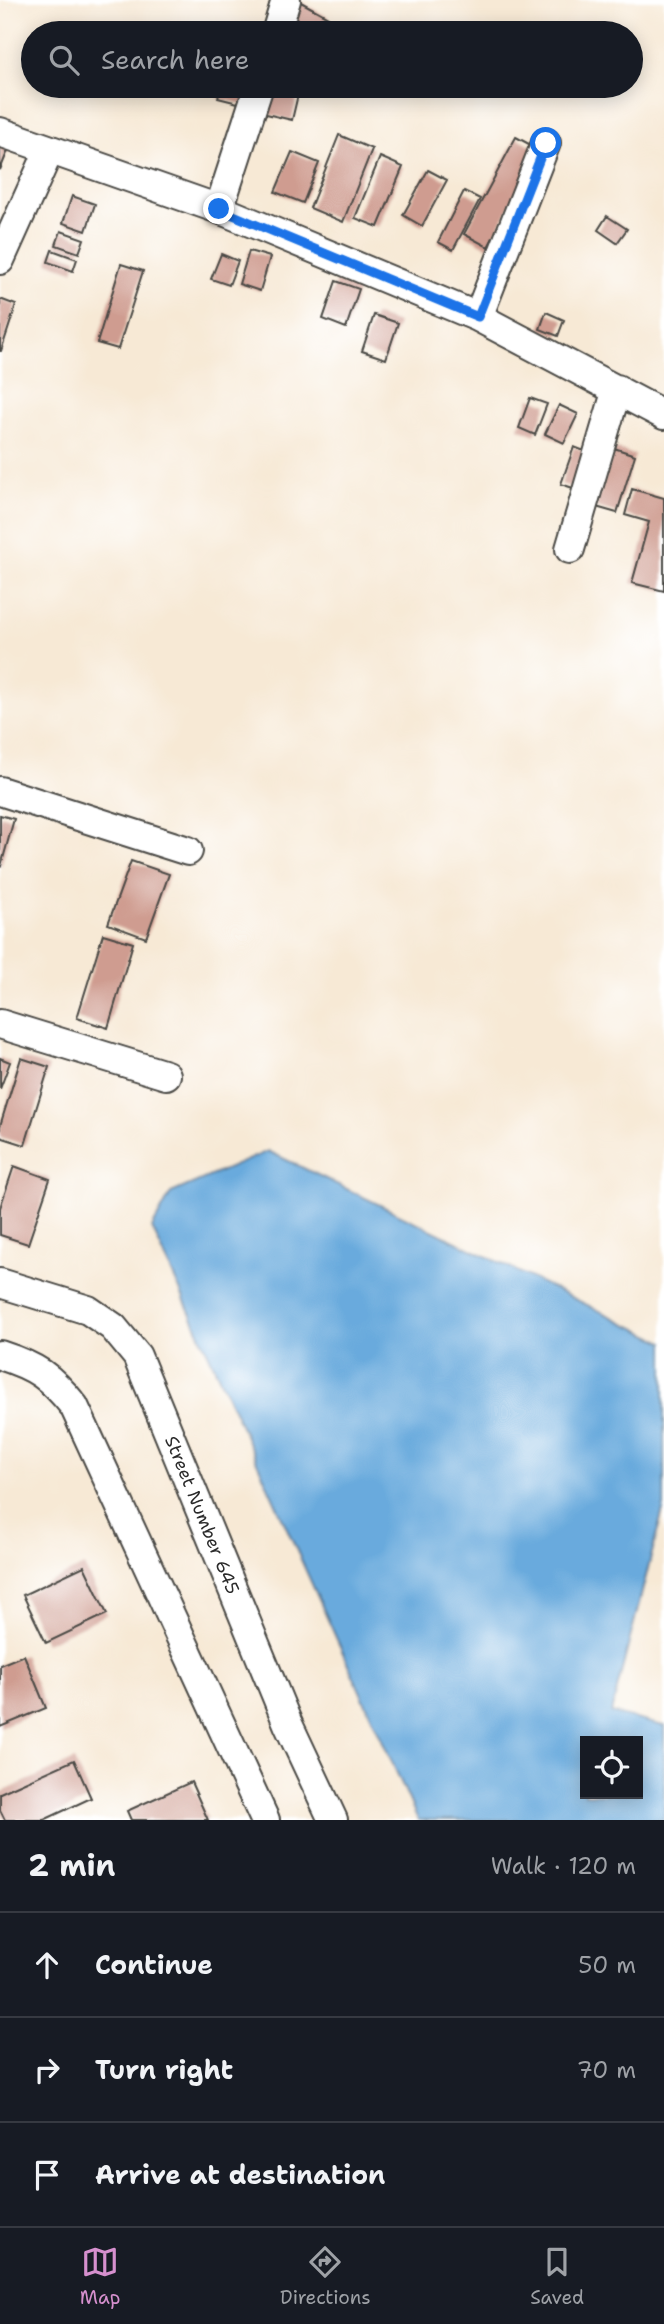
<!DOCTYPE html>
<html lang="en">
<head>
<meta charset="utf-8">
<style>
  :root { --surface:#171b24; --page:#242831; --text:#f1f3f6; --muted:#9ea1a6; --line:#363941; --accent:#d690ce }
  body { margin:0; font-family:"Shantell Sans",sans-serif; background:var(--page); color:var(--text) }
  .controls { position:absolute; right:21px; bottom:21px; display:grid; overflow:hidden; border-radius:0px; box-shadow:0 4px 18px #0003 }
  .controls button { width:63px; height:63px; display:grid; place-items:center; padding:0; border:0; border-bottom:2px solid var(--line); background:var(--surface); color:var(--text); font:35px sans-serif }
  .stop { position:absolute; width:21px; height:21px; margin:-16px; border:5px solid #1a73e8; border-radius:50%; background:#fff }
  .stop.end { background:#1a73e8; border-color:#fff; box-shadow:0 2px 7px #0008 }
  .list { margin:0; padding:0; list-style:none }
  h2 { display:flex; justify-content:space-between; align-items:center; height:91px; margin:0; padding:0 28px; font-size:30px }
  h2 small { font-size:23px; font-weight:400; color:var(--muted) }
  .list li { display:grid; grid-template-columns:46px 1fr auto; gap:21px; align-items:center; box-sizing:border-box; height:105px; padding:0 28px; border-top:2px solid var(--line) }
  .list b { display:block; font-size:26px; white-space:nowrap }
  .list em { font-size:23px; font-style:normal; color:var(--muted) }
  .icon { flex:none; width:38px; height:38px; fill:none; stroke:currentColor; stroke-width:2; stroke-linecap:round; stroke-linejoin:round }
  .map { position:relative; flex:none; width:664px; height:1820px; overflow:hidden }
  .search { position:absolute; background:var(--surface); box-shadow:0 4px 18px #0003; left:21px; right:21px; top:21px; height:77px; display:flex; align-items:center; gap:18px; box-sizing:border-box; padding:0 24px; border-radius:38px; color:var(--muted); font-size:26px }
  .sheet { height:406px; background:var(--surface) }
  nav { display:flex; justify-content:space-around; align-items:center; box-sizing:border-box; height:98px; border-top:2px solid var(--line); background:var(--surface); font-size:19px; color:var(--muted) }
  nav a { display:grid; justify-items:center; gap:4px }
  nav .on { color:var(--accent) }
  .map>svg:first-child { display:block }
  .water { fill:#69aadd; stroke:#4a6a84; stroke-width:2; fill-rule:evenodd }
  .building { fill:#cf9c90 }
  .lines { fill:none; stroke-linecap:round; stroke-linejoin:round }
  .minor-casing { stroke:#4a4844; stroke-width:32 }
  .minor { stroke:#fff; stroke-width:28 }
  .route { stroke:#1a73e8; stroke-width:9 }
  .labels { text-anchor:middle; stroke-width:5; stroke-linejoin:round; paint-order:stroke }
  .street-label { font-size:18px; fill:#2b2b2b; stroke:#fff }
</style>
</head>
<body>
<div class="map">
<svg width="664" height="1820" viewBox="0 0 664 1820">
  <rect width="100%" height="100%" fill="#fff"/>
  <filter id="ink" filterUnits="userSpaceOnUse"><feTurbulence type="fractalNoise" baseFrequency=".0143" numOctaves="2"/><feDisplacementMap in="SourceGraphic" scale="14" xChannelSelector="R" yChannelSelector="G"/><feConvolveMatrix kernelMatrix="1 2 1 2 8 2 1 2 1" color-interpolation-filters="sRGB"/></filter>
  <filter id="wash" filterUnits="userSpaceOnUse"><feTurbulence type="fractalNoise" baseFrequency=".00686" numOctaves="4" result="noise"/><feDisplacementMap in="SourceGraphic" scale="28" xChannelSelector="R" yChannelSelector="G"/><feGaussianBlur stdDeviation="1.57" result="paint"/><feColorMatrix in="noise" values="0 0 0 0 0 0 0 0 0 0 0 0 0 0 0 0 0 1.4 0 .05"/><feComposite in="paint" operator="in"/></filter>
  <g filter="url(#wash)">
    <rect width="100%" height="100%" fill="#f7e9d5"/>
    <!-- water -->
    <path class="water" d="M268,1151l396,191v164l-53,207 53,13v94h-246l-266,-592 19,-35zM585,1741h53v53h-53z"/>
    <g id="blocks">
      <!-- building -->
      <path class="building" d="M299,1l29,16 -8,16h-36z
        M221,86h34l-5,20 -32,-8z
        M269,86h31l-8,34 -30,-7z
        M339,135l33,14 -29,73 -33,-14z
        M516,137l24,13 -52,97 -24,-13z
        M0,139l11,4 -11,27z
        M292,152l27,11 -16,40 -28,-11z
        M380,157l23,10 -25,60 -23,-9z
        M428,170l19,10 -25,46 -19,-11z
        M464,191l16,8 -27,51 -15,-8z
        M72,196l23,8 -9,27 -23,-8z
        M607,216l20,13 -10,14 -19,-13z
        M61,231l23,8 -5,14 -23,-8z
        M52,250l25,9 -4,12 -25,-9z
        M249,251l21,6 -10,34 -21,-7z
        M221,254l17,7 -9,24 -18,-6z
        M121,264l22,7 -25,78 -21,-6z
        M336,281l23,8 -13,39 -23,-9z
        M0,299l16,6 -15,46h-1z
        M546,312l18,8 -6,16 -18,-7z
        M374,315l24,8 -12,36 -24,-8z
        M530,398l17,6 -12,31 -16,-7z
        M559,405l19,9 -14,29 -19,-9z
        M574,447l21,8 -13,36 -21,-7z
        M614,448l21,7 -18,58 -21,-6z
        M632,489l32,9v93l-32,-8 17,-61 -24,-7z
        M0,815l14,4 -13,47 -1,-1z
        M131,861l38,13 -23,64 -38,-14z
        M103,934l30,9 -25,85 -31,-10z
        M0,1058l10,4 -10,27z
        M21,1058l28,9 -24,78 -25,-8v-11z
        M14,1166l36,13 -22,65 -28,-9v-27z
        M84,1566l23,48 -61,29 -23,-48z
        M24,1655l22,53 -46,19v-62z
        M74,1760l17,38 -47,22h-39l-5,-10v-17z
        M191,1782l17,38h-77l-4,-9z"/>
    </g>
  </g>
  <g filter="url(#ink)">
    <use href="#blocks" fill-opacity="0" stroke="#4a4844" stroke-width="2"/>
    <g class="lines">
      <!-- minor casing -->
      <g class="minor-casing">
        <path id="minor" d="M276,33l10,-33
          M0,132l219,77 259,108 186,98
          M219,209l40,-123
          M0,260l49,-109
          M478,317l68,-174
          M570,549l47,-160
          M0,791l188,60
          M0,1024l166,51
          M0,1283l88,27 25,17 24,29 151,368 45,96
          M0,1355c37,12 50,21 74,51l191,414"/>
      </g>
      <!-- minor -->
      <use href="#minor" class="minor"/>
    </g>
  </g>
  <g class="lines" filter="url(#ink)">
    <!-- route -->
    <path class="route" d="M219,209l259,108 68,-174"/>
  </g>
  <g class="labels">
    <!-- street labels -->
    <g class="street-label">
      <text transform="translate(202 1515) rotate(68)" y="6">Street Number 645</text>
    </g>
  </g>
</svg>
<div class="controls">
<button><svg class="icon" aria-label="locate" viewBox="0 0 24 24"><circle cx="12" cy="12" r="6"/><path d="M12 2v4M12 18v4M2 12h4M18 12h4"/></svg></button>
</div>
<div class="stop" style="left:546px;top:143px"></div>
<div class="stop end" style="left:219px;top:209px"></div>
<div class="search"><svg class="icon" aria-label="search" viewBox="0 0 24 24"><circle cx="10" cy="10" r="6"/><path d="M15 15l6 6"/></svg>Search here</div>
</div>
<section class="sheet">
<h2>2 min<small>Walk · 120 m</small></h2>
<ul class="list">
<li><svg class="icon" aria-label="ahead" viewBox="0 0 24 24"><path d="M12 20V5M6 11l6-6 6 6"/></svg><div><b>Continue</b></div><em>50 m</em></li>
<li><svg class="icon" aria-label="right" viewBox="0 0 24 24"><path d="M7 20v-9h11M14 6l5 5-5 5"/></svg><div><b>Turn right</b></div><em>70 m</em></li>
<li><svg class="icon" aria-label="arrive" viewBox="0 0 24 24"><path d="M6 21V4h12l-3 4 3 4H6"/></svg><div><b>Arrive at destination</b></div></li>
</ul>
</section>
<nav>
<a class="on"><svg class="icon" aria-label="map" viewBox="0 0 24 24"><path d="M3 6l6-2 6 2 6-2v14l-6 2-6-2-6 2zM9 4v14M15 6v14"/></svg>Map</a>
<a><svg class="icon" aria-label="directions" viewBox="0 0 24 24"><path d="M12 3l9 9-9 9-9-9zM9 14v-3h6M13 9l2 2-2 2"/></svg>Directions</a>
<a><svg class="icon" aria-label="saved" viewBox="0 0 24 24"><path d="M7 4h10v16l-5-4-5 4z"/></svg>Saved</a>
</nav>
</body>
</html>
